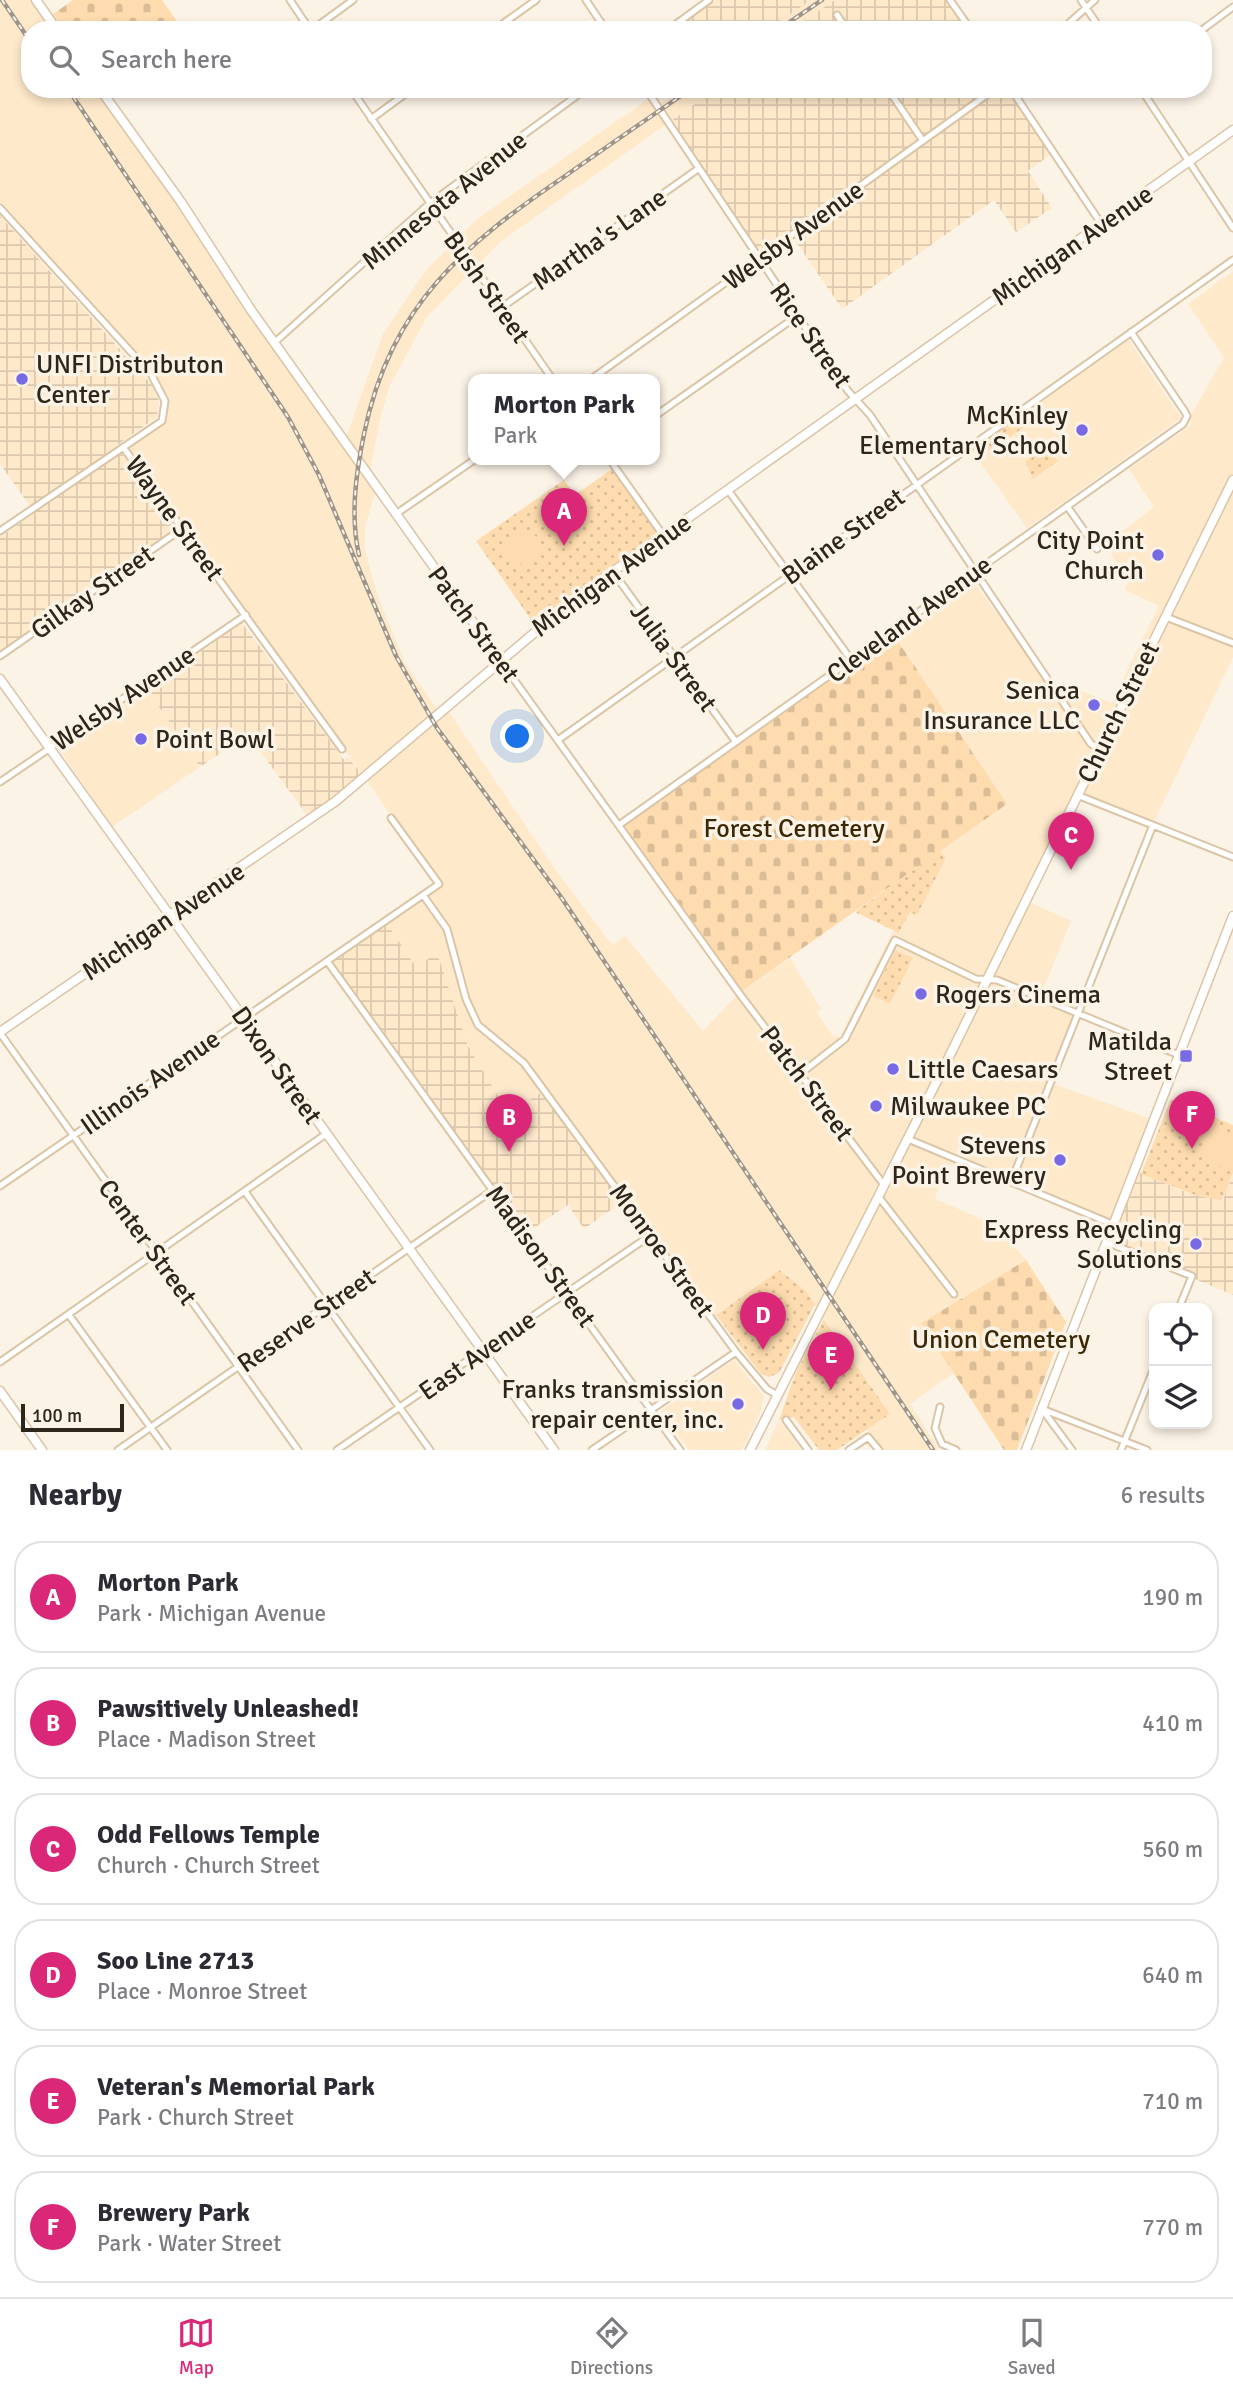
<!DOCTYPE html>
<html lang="en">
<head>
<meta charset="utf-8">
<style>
  :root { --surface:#fff; --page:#f2f2f3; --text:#2b2b33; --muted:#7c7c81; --line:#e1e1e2; --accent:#db2777 }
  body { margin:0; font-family:Signika,sans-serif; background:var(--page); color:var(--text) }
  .controls { position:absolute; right:21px; bottom:21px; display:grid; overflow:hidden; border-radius:14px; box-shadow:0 4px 10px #0003 }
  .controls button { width:63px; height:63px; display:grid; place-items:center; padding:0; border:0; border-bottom:2px solid var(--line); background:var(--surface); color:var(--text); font:35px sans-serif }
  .scale { position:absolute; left:21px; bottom:18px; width:103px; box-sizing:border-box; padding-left:7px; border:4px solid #2e261b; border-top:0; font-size:19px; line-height:24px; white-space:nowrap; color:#2e261b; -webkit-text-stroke:5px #fcf3e7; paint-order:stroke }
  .you { position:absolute; left:518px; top:737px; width:24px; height:24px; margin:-18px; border:5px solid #fff; border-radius:50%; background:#1a73e8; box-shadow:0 0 0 10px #1a73e833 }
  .badge { display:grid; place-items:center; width:46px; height:46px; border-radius:50%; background:var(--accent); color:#fff; font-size:23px; font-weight:700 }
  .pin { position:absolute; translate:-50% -58px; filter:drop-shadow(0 2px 4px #0008) }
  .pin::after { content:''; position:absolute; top:37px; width:24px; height:21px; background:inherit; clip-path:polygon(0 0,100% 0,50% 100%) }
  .popup { position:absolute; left:468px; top:374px; width:192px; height:91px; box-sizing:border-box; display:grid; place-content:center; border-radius:14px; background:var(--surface); filter:drop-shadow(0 2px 5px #0005); font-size:23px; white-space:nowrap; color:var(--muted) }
  .popup b { font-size:26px; color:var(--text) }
  .popup::after { content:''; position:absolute; left:50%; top:100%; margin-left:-14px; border:14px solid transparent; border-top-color:var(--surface) }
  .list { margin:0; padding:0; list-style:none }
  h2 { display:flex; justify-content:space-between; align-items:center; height:91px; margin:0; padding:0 28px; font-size:30px }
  h2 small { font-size:23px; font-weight:400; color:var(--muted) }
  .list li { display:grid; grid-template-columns:46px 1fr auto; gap:21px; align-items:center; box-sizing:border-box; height:112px; margin:0 14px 14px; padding:0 14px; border:2px solid var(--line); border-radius:28px }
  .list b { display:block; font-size:26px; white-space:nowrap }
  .list p { margin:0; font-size:23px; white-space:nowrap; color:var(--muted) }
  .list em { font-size:23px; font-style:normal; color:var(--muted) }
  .icon { flex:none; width:38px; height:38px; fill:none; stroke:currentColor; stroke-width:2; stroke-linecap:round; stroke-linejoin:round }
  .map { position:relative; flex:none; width:1233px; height:1450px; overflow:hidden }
  .search { position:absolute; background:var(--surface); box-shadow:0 4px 10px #0003; left:21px; right:21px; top:21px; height:77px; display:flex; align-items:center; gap:18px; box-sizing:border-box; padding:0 24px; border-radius:28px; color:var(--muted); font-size:26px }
  .sheet { height:847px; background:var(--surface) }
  nav { display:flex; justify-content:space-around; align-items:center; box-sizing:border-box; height:98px; border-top:2px solid var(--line); background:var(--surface); font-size:19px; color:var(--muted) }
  nav a { display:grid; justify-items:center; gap:4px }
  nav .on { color:var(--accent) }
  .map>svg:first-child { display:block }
  .built { fill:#ffe9cb }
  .industrial { fill:url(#industrial-grid) }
  .green { fill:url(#green-dots) }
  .cemetery { fill:url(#cemetery-stones) }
  .pitch { fill:#fedcaf }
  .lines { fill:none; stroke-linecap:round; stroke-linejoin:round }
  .street-casing { stroke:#dbc5a7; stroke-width:9 }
  .secondary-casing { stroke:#dbc5a7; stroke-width:11 }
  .street { stroke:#fff; stroke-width:5 }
  .secondary { stroke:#fff; stroke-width:8 }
  .rail-casing { stroke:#9d9589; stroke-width:4.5 }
  .rail { stroke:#fcf3e7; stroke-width:2; stroke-dasharray:5; stroke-linecap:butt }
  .poi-dot { fill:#7869e4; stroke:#fcf3e7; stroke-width:2.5 }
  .labels { text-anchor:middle; stroke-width:7; stroke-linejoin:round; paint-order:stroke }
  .street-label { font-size:26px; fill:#2e261b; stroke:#fcf3e7 }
  .poi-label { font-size:26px; fill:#2e261b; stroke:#fcf3e7; text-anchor:end }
  .park-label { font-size:26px; fill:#3d2806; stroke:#fcf3e7 }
</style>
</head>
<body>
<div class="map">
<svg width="1233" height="1450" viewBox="0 0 1233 1450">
  <defs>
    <pattern id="industrial-grid" width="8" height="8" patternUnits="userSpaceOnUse" patternTransform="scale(1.75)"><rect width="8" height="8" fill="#ffe9cb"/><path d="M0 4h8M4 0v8" fill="none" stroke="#dbc8ae"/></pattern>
    <pattern id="green-dots" width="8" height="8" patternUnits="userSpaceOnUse" patternTransform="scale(1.75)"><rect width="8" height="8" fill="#fedcaf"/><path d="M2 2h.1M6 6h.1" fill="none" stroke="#dabd96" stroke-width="1.8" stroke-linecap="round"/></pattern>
    <pattern id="cemetery-stones" width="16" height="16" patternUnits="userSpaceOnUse" patternTransform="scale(1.75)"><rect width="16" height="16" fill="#fedcaf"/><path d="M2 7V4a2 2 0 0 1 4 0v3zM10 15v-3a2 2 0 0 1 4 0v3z" fill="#dabd96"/></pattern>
  </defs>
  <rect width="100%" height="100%" fill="#fcf3e7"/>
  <!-- built -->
  <path class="built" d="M0,0h36l21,30h-27v59h70l245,351 38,-106 43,-64 50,-50 175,-123 6,9 26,-17h33l-216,153 -73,75 -37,68 -9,30 -12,61 8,11 -12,40v23l12,44 28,69 34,49 7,-5 106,158 60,80 13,-9 78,95 36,-38 51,-35 31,51 -4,4 15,22 8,2 53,-106 7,2 10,-22 7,3 29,-56 -6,-7 66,-47 -111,-167 79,-54 83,110 12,-7 42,17 48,-97 -34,-16 5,-14 -18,-19v-18l42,-32 -25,-38 61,-43 1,-11 33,-57 -36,-54 45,-33v386l-80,167 -76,-29 -52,105 46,21 -31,76 39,16 -28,70 103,37 -42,104 -167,-61 -10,36 61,26 30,35 -104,63 32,50 -44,31 29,46h-56l-16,-20 23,-16 -85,-124 -26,-20 -68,48 -167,-227 -36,22 -27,-41 -21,-44 -23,-75 -20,15 -32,-47 53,-37 -73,-106 -242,-331 39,-26 3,-20 -14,-27 -151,-166z
    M808,0h27l-45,30h-22z
    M1128,339l53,79 -154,110 -55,-77z
    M147,689l53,78 -88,60 -52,-77z
    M734,1360l30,36 -4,17 -18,37h-53l-28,-39z
    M779,1420l23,30h-37z"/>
  <!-- industrial -->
  <path class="industrial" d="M715,0h93l1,1 -41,29h-93z
    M835,0h112l20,30h-177z
    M716,89h291l43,66 -22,16 24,37 -36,24 -22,-32 -152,109 -52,-76 -25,17 -8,-1 -86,-128z
    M0,216l152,169 7,16 -2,16 -41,29 60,82 -5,7 -171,117v-115l35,-24 -35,-49z
    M242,623l102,137 3,-4 18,22 -55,41 -62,-84 -48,32 -53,-78z
    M385,921l31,46 21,-14 31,93 40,67 36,-22 81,109 -41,29 -16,-24 -43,29 -198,-273z
    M1134,1170l52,22 37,8 10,-27v122l-127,-53z"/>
  <!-- green -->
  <path class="green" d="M1041,402l3,6 -14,9 2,4 -26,19 2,4 -15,11 -9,-12z
    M1047,446l11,15 -25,18 -8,-18z
    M615,467l48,68 -126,93 -61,-87 88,-61 11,15z
    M940,851l6,7 -29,57 -7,-3 -11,21 -44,-21z
    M895,950l18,8 -23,46 -17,-8z
    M1171,1099l62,26v48l-11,27 -21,-3 -60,-23z
    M779,1270l26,20 10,14 -36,69 -10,4 -8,-3 -45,-59z
    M824,1319l66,95 -53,36h-18l-25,-33 -15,3 17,-48z"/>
  <!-- cemetery -->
  <path class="cemetery" d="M73,0h89l15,21 -12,9h-100l-12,-16z
    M895,637l112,167 -268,189 -120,-168 233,-164z
    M1026,1260l40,62 -49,128h-13l-83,-127z"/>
  <!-- pitch -->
  <path class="pitch" d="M523,532l13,4 5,9 -3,15 -12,9 -21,-19z
    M1212,1126l21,10v16l-7,17 -23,-12 -2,-11z"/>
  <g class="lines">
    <!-- street casing -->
    <g class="street-casing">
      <path id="street" d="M290,0l20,30
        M586,0l20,30
        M950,0l21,30
        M1081,0l20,30
        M837,15l10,15
        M312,30l41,-30
        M494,30l42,-30
        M668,30l41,-30
        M1061,30l34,-30
        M1202,30l31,-23
        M351,89l202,291
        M646,89l202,302 22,24 221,329 9,5
        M888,89l35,52
        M1011,89l91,136
        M1141,89l92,139
        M371,119l41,-30
        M0,208l151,166 14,27 -3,20 -162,110
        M501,308l197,-139
        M274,343l155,-139 157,-115
        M590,380l405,-291
        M655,416l142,-100
        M123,447l219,302
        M610,460l53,75
        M728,490l124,171
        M1067,506l30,43
        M396,514l78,-54
        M613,572l123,170
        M1166,617l67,26
        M0,656l183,-128
        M500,660l239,333 145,192
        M558,740l675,-480
        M0,782l246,-167
        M1077,795l156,62
        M619,825l564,-401 4,-8 -2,-4 -54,-80
        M423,895l24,34 19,70 12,26 46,38 212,289 31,37 10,6
        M327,961l353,489
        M0,1033l298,417
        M800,1074l45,-35 50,-99 81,39 21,1 182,75
        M908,1139l204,85
        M1011,1182l142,-357
        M0,1186l439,-302 -48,-66
        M246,1193l184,257
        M878,1196l76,98
        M1106,1242l86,34 -13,32
        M69,1315l98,135
        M0,1362l326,-228
        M940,1407l-5,21 7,16 14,6
        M1042,1409l105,41
        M1042,1409l30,41
        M786,1420l22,30
        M118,1450l375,-260
        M337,1450l314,-215
        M592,1450l144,-98
        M849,1450l19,-13 11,13
        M1121,1450l33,-82"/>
    </g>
    <!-- secondary casing -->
    <g class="secondary-casing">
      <path id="secondary" d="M36,0l21,30
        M100,89l81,113 70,108 249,350
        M0,679l554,771
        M0,1032l336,-231 237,-201 660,-470
        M0,1391l42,59
        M750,1450l198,-391 285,-579
        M1026,1450l207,-534"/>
    </g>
    <!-- street -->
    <use href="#street" class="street"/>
    <!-- secondary -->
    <use href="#secondary" class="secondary"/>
    <!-- rail casing -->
    <g class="rail-casing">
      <path id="rail" d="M2,0l28,41
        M778,30l44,-30
        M68,89l220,328 31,58 77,181 41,72 124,169 372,553
        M359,555c-9,-39 -3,-82 5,-121 27,-130 100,-189 204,-260 41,-29 82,-57 123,-85"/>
    </g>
    <!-- rail -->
    <use href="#rail" class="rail"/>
  </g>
  <!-- markers -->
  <g class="poi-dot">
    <circle cx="22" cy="379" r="7"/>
    <circle cx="1082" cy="430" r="7"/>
    <circle cx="1158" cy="555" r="7"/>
    <circle cx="1094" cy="705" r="7"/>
    <circle cx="141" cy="739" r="7"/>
    <circle cx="921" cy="994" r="7"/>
    <rect x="1179" y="1049" width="14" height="14" rx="3.5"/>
    <circle cx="893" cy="1069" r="7"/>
    <circle cx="876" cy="1106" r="7"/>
    <circle cx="1060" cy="1160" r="7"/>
    <circle cx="1196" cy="1244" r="7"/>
    <circle cx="738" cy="1404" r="7"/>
  </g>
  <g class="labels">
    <!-- street labels -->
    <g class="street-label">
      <text transform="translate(444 200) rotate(-39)" y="9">Minnesota Avenue</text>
      <text transform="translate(793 235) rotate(-36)" y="9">Welsby Avenue</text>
      <text transform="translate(599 239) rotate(-35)" y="9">Martha's Lane</text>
      <text transform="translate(1072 245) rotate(-35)" y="9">Michigan Avenue</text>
      <text transform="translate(487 287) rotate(55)" y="9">Bush Street</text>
      <text transform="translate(811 335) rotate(55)" y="9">Rice Street</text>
      <text transform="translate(175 518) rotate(54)" y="9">Wayne Street</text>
      <text transform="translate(843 536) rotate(-36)" y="9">Blaine Street</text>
      <text transform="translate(611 575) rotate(-36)" y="9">Michigan Avenue</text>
      <text transform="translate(92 592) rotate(-35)" y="9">Gilkay Street</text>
      <text transform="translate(909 619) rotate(-36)" y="9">Cleveland Avenue</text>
      <text transform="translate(474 624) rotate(54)" y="9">Patch Street</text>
      <text transform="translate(674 657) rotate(54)" y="9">Julia Street</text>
      <text transform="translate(123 698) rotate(-34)" y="9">Welsby Avenue</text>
      <text transform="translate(1118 712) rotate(-64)" y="9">Church Street</text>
      <text transform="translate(163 921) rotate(-34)" y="9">Michigan Avenue</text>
      <text transform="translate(277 1065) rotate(55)" y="9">Dixon Street</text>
      <text transform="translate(150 1082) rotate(-35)" y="9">Illinois Avenue</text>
      <text transform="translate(807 1083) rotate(53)" y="9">Patch Street</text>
      <text transform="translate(148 1242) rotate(54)" y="9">Center Street</text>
      <text transform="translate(662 1250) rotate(54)" y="9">Monroe Street</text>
      <text transform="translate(541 1256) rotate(54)" y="9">Madison Street</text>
      <text transform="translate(306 1320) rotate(-35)" y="9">Reserve Street</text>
      <text transform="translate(477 1355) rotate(-35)" y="9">East Avenue</text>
    </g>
    <!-- poi labels -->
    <g class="poi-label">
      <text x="36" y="373" text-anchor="start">UNFI Distributon<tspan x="36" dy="30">Center</tspan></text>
      <text x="1068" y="424">McKinley<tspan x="1068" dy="30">Elementary School</tspan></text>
      <text x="1144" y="549">City Point<tspan x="1144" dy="30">Church</tspan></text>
      <text x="1080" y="699">Senica<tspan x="1080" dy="30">Insurance LLC</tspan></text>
      <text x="155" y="748" text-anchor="start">Point Bowl</text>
      <text x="935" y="1003" text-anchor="start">Rogers Cinema</text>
      <text x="1172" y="1050">Matilda<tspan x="1172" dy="30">Street</tspan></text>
      <text x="907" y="1078" text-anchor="start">Little Caesars</text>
      <text x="890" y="1115" text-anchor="start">Milwaukee PC</text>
      <text x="1046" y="1154">Stevens<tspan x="1046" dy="30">Point Brewery</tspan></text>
      <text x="1182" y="1238">Express Recycling<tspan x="1182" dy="30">Solutions</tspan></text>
      <text x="724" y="1398">Franks transmission<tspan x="724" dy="30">repair center, inc.</tspan></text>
    </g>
    <!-- park labels -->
    <g class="park-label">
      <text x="794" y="837">Forest Cemetery</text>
      <text x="1001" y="1348">Union Cemetery</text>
    </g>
  </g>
</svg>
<div class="controls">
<button><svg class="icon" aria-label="locate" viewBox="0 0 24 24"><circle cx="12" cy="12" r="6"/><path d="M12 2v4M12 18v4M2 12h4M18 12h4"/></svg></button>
<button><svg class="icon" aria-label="layers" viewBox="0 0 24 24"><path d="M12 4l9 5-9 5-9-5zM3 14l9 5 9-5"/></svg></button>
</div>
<div class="scale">100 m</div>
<div class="you"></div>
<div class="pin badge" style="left:564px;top:546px">A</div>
<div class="popup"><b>Morton Park</b>Park</div>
<div class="pin badge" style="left:509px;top:1152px">B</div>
<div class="pin badge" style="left:1071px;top:870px">C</div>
<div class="pin badge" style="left:763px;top:1350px">D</div>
<div class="pin badge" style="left:831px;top:1390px">E</div>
<div class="pin badge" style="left:1192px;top:1149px">F</div>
<div class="search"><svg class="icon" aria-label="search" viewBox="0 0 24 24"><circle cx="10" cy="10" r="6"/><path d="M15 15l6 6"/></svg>Search here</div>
</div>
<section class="sheet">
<h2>Nearby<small>6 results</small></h2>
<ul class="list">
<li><span class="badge">A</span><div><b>Morton Park</b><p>Park · Michigan Avenue</p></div><em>190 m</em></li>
<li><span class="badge">B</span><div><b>Pawsitively Unleashed!</b><p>Place · Madison Street</p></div><em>410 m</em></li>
<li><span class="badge">C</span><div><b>Odd Fellows Temple</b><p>Church · Church Street</p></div><em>560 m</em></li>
<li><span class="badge">D</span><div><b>Soo Line 2713</b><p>Place · Monroe Street</p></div><em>640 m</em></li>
<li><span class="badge">E</span><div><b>Veteran's Memorial Park</b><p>Park · Church Street</p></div><em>710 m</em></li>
<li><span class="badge">F</span><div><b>Brewery Park</b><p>Park · Water Street</p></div><em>770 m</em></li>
</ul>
</section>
<nav>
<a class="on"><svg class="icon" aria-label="map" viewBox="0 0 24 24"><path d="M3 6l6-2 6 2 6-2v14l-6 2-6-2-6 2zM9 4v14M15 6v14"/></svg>Map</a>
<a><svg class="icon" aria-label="directions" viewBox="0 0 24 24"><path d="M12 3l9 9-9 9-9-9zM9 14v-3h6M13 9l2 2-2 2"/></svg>Directions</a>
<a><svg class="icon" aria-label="saved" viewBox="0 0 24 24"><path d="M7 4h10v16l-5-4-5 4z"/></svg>Saved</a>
</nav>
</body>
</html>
